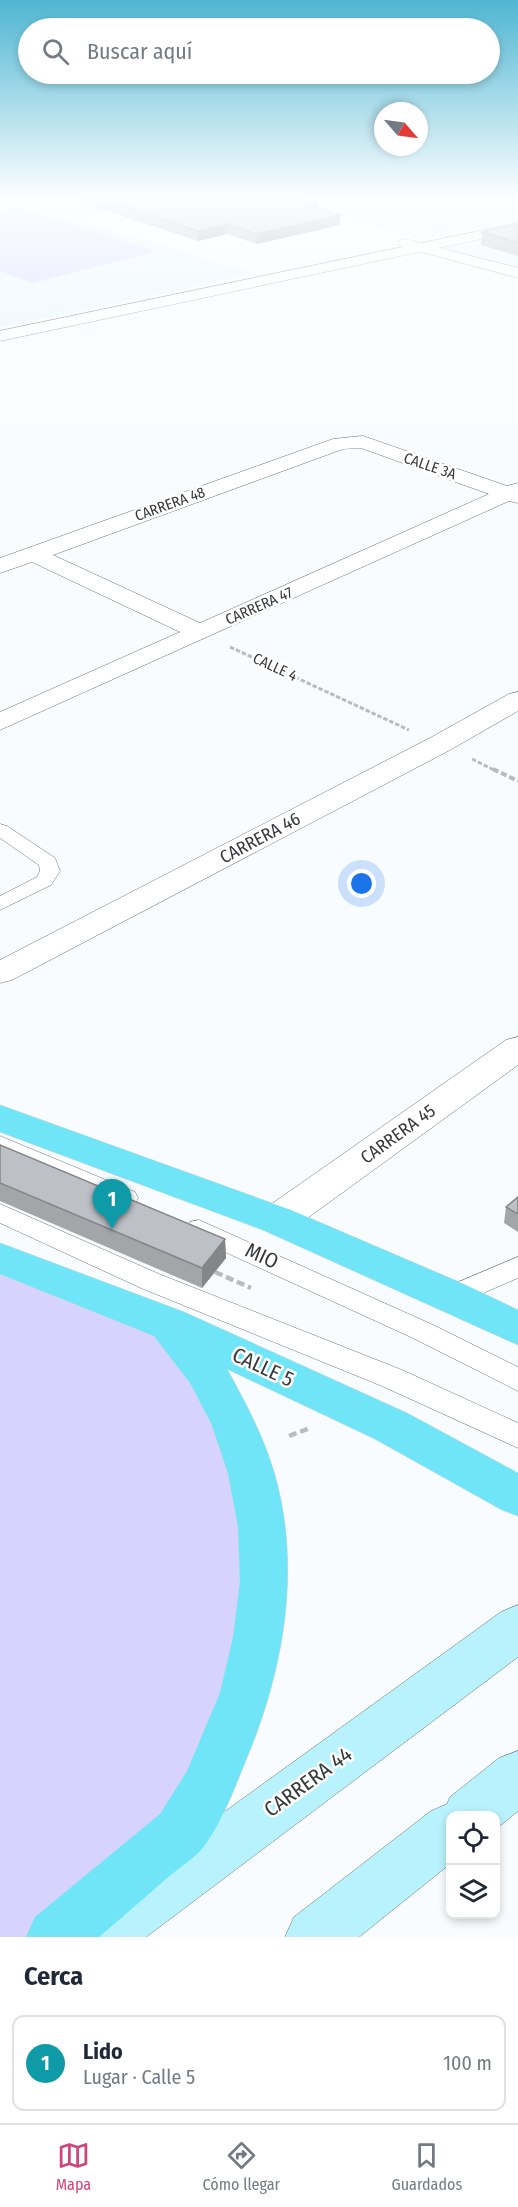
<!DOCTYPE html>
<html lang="es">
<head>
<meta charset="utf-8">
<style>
  :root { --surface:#fff; --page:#f2f2f3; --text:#1f2937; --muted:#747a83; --line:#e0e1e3; --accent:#cf4479 }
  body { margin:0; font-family:"Fira Sans Condensed",sans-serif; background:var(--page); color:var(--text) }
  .controls { position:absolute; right:18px; bottom:18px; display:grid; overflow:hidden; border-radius:12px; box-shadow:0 3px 9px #0003 }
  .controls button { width:54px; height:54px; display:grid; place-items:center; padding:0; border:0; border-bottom:2px solid var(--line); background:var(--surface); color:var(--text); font:30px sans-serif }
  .compass { position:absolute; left:374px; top:102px; width:54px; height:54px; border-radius:50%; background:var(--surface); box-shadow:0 3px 9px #0003; rotate:118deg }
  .you { position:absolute; left:362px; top:884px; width:21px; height:21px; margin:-15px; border:4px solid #fff; border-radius:50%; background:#1a73e8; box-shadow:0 0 0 9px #1a73e833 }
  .badge { display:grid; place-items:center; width:39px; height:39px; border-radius:50%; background:var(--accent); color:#fff; font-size:20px; font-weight:700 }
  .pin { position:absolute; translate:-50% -50px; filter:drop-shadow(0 2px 3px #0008) }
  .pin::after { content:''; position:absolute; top:32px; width:21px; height:18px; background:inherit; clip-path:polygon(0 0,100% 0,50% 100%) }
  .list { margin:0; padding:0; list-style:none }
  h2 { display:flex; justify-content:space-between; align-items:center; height:78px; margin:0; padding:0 24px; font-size:26px }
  h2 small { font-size:20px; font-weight:400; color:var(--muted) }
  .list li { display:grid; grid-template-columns:39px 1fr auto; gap:18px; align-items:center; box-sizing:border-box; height:96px; margin:0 12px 12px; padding:0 12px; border:2px solid var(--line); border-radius:12px }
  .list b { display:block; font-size:22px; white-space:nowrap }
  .list p { margin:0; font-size:20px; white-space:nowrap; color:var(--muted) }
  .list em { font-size:20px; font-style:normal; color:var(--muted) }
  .icon { flex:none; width:33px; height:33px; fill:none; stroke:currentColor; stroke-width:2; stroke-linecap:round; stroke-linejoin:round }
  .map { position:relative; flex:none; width:518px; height:1937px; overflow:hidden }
  .search { position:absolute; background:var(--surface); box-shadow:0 3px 9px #0003; left:18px; right:18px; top:18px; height:66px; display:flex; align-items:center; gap:15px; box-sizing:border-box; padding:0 21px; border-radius:33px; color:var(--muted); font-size:22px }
  .sheet { height:186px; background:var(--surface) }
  nav { display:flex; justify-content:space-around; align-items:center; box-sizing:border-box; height:84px; border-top:2px solid var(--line); background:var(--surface); font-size:16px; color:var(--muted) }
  nav a { display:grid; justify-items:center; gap:3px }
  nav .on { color:var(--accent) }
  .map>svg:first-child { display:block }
  .built { fill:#e7f4fd }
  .green { fill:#d6d4fe }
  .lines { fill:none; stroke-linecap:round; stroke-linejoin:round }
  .service-casing { stroke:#6d7376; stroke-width:1 }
  .minor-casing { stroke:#6d7376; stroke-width:1 }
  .tertiary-casing { stroke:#6d7376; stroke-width:1 }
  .secondary-casing { stroke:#6d7376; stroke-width:1 }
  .primary-casing { stroke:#d7d7d8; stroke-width:1 }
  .path-far2 { stroke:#b8bcbe; stroke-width:3; stroke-dasharray:4.5 2; stroke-linecap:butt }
  .path-far1 { stroke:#b8bcbe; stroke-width:4; stroke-dasharray:6 3; stroke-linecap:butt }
  .path { stroke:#b8bcbe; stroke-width:4.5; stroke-dasharray:8 4; stroke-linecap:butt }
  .service { fill:#fff; fill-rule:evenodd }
  .minor { fill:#fff; fill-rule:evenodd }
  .tertiary { fill:#fff; fill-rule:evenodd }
  .secondary { fill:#b8f2fc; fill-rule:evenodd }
  .primary { fill:#71e5f8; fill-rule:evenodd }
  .wall { fill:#a3a5a9 }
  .shaded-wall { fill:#84868a }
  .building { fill:#bdc0c5; stroke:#84868a; stroke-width:1.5 }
  .labels { text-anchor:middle; stroke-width:5; stroke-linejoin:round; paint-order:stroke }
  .far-street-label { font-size:15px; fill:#36393a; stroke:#fff }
  .street-label { font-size:18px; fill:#36393a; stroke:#fff }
  .near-street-label { font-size:21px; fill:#36393a; stroke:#fff }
</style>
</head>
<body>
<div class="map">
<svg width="518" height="1937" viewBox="0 0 518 1937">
  <rect width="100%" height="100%" fill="#f8fcff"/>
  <!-- built -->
  <path class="built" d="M0,196h118l24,6 -63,18 176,54 -255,53z
    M276,196h242v24l-97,20z
    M518,227v46l-95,-26z"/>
  <!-- green -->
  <path class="green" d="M20,207l136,44 -123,32 -33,-12v-59z
    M0,1258l169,66 85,155 -34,281 -165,177h-55z"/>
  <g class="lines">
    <!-- service casing -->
    <g class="service-casing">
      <path id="service" d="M0,824l7,2 48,32 5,13 -9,14 -51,25v-14l37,-19 3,-6 -1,-6 -39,-27z
        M0,1136l135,56 3,6 -3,6 -9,3 -9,-3 -117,-51z
        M0,1204l159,70 243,96 116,53v25l-136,-62 -241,-98 -141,-65z
        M199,1220l232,104 87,43v24l-105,-53 -223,-102 -4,-7 4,-7z
        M518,1257v21l-58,25 -9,3 -9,-3 -4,-7 4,-7z"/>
    </g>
    <!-- minor casing -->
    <g class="minor-casing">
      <path id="minor" d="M405,239l113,29v10l-118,-32 -2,-3 2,-3z
        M363,436l144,50 11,-3v20l-9,-2 -509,229v-18l180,-80 -148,-70 -32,11v-15l333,-119zM361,448l128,46 -289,129 -147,-68 290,-106z
        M518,692v19l-68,39 -438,230 -12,3v-23l430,-222 79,-44z
        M518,1037v28l-227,165 -14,4 -14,-4 -6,-10 6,-10 243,-170z"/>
    </g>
    <!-- tertiary casing -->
    <g class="tertiary-casing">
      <path id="tertiary" d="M518,223v8l-518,110v-10z"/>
    </g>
    <!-- secondary casing -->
    <g class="secondary-casing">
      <path id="secondary" d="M518,1605v52l-372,280h-76l9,-20 422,-305z
        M518,1751v60l-22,18v-13h-46v48l-91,73h-74l9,-20 137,-106 16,-7 3,-7 49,-39z"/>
    </g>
    <!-- primary casing -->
    <g class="primary-casing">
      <path id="primary" d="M0,1105l291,105 175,75 52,25v35l-255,-115 -263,-98z
        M0,1243l184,69 223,101 111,60v43l-16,-6 -127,-71 -148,-70c18,33 36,66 47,103 28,95 10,198 -28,288 -12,29 -24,63 -44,89 -10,11 -23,19 -35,29 -22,20 -45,39 -68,59h-73l9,-20 125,-103 27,-43 33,-78 13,-56 7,-55 -2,-55 -10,-54 -17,-50 -21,-40 -36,-47 -154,-62z"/>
    </g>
    <!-- path-far2 -->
    <path class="path-far2" d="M230,647l179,83
      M472,759l24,12"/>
    <!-- path-far1 -->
    <path class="path-far1" d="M493,769l25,12"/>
    <!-- path -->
    <path class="path" d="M215,1272l36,16
      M289,1436l21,-8"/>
    <!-- service -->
    <use href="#service" class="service"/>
    <!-- minor -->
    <use href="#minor" class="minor"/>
    <!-- tertiary -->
    <use href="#tertiary" class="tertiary"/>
    <!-- secondary -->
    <use href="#secondary" class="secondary"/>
    <!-- primary -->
    <use href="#primary" class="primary"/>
  </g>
  <!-- wall -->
  <path class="wall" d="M72,196h222l24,7v5l22,17 -83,19 -30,-10 -29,7 -118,-39v-4z
    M518,224v32l-37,-11 1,-13z
    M0,1145l225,94 1,19 -24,30 -202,-87z
    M518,1197v35l-14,-9 2,-16z"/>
  <!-- shaded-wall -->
  <path class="shaded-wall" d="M318,203v9l-10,-7z
    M340,215v10l-83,19v-10z
    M227,224v10l-29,7v-10z
    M225,1239l1,19 -24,30v-20z"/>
  <!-- building -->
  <path class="building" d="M90,196h204l24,7 -10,2 32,10 -83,19 -30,-10 -29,7z
    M518,224v19l-36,-11z
    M0,1145l225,94 -23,29 -202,-85z
    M518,1197v17l-12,-7z"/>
  <!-- sky -->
  <linearGradient id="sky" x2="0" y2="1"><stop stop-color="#4fb6d2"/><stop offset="0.42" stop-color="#fcfeff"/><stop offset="1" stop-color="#fcfeff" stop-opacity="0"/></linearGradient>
  <rect width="518" height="467" fill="url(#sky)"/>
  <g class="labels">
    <!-- far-street labels -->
    <g class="far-street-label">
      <text transform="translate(430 466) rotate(19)" y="5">CALLE 3A</text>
      <text transform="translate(170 504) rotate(-20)" y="5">CARRERA 48</text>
      <text transform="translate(259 606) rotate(-24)" y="5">CARRERA 47</text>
      <text transform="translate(275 667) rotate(25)" y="5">CALLE 4</text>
    </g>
    <!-- street labels -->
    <g class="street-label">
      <text transform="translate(260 838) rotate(-28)" y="6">CARRERA 46</text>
      <text transform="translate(398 1134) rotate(-36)" y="6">CARRERA 45</text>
    </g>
    <!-- near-street labels -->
    <g class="near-street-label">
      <text transform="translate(262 1256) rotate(25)" y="7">MIO</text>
      <text transform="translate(263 1367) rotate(25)" y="7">CALLE 5</text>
      <text transform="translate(308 1782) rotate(-36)" y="7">CARRERA 44</text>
    </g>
  </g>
</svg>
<div class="controls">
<button><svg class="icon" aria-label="locate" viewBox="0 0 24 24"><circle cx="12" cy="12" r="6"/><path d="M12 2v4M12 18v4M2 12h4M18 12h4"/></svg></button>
<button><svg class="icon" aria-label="layers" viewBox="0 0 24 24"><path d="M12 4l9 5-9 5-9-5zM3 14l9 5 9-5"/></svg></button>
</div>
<svg class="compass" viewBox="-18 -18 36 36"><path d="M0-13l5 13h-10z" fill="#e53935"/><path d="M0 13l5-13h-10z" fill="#747a83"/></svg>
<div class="you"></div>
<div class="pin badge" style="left:112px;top:1229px;background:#0f9aa8">1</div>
<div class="search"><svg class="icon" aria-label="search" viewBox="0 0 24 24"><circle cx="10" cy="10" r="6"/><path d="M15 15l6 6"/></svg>Buscar aquí</div>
</div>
<section class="sheet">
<h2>Cerca<small></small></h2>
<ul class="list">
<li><span class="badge" style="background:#0f9aa8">1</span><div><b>Lido</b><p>Lugar · Calle 5</p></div><em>100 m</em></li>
</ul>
</section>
<nav>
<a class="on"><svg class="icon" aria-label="map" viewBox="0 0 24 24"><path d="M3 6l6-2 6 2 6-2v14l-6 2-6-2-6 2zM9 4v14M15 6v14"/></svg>Mapa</a>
<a><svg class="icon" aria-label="directions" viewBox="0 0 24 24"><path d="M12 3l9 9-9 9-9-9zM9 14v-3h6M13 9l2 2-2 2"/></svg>Cómo llegar</a>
<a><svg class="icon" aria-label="saved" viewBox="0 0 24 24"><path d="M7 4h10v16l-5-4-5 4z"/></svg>Guardados</a>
</nav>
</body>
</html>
